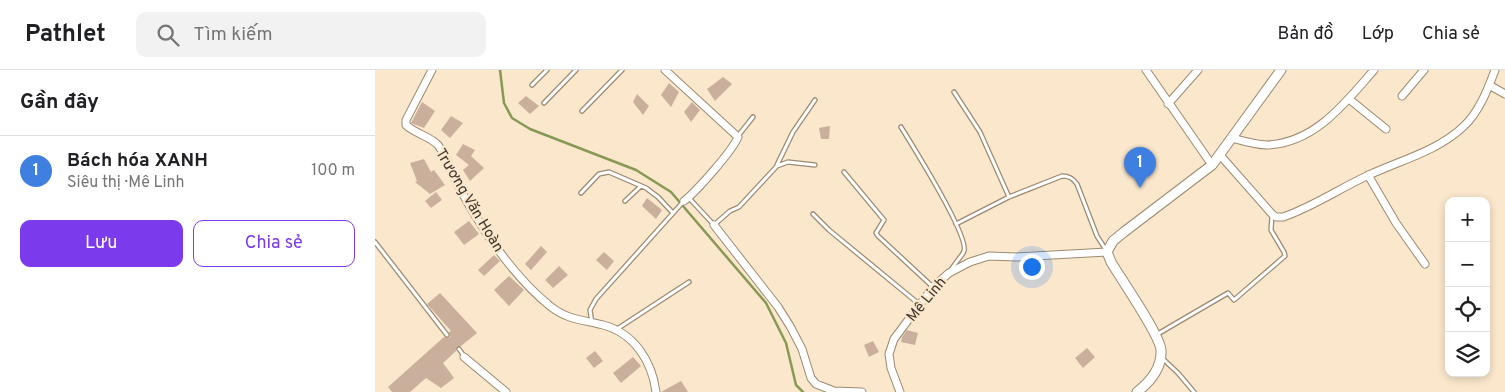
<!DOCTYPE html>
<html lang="vi">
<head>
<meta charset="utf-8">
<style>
  :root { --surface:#fff; --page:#f2f2f2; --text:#202124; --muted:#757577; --line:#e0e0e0; --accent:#7c3aed }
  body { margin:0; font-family:Overpass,sans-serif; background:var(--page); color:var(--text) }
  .controls { position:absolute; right:15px; bottom:15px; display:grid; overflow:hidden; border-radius:10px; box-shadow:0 2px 8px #0003 }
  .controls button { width:45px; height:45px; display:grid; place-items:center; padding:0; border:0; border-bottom:1px solid var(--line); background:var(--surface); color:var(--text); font:25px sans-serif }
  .you { position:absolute; left:656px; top:196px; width:18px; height:18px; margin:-12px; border:4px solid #fff; border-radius:50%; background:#1a73e8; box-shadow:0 0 0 8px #1a73e833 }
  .badge { display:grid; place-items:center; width:32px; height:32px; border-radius:50%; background:var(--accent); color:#fff; font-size:16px; font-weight:700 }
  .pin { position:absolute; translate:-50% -41px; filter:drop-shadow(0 1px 2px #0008) }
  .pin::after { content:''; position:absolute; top:26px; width:18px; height:15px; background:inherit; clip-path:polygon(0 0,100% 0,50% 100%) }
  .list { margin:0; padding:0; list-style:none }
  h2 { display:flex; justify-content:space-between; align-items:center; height:65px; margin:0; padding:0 20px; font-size:21px }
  h2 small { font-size:16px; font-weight:400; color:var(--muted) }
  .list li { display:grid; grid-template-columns:32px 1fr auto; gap:15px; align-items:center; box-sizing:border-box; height:70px; padding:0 20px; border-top:1px solid var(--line) }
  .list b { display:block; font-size:19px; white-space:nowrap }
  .list p { margin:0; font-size:16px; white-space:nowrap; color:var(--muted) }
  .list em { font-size:16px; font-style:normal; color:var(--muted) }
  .actions { display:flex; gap:10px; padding:15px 20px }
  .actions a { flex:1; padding:11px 0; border:1px solid var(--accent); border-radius:10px; text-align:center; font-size:18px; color:var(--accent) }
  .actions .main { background:var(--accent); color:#fff }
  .icon { flex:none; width:28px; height:28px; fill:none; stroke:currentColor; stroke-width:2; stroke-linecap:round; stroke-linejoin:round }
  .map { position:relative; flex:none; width:1130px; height:322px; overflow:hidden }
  header { display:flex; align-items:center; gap:30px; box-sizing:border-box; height:70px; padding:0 25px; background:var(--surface); border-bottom:1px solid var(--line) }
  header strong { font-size:24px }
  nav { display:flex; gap:28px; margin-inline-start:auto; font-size:18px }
  .search { width:350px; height:45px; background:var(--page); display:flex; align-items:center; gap:12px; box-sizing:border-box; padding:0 18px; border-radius:10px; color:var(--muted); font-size:19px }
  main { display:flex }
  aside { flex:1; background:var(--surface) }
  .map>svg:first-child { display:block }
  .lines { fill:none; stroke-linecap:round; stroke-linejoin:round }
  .stream { stroke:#889956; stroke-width:2.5 }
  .building { fill:#cbaf9d }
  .service-casing { stroke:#9b8a71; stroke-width:5.5 }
  .minor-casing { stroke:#9b8a71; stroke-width:9 }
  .tertiary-casing { stroke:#9b8a71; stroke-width:11 }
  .service { stroke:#fff; stroke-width:3 }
  .minor { stroke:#fff; stroke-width:7 }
  .tertiary { stroke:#fff; stroke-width:9 }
  .labels { text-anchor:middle; stroke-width:5; stroke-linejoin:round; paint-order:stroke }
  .street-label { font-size:15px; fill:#3f372d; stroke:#fae7cc }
</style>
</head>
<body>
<header>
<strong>Pathlet</strong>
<div class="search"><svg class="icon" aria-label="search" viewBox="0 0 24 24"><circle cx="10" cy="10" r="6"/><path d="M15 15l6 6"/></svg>Tìm kiếm</div>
<nav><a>Bản đồ</a><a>Lớp</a><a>Chia sẻ</a></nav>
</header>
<main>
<aside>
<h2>Gần đây<small></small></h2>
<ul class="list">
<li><span class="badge" style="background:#3f7fe0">1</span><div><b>Bách hóa XANH</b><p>Siêu thị · Mê Linh</p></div><em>100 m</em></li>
</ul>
<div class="actions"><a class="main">Lưu</a><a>Chia sẻ</a></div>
</aside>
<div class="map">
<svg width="1130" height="322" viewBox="0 0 1130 322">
  <rect width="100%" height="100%" fill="#fae7cc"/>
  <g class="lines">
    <!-- stream -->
    <path class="stream" d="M125,0l4,33 8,15 18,11 106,41 35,22 95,111 20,40 10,42 7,7"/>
  </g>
  <!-- building -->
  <path class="building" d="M348,7l9,7 -17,17 -8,-12z
    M294,13l10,9 -8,15 -10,-12z
    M262,24l12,12 -6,9 -10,-13z
    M151,26l13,10 -9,8 -12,-11z
    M47,32l13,9 -11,17 -13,-5z
    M317,32l8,8 -9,12 -7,-10z
    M76,46l12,7 -13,15 -9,-8z
    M455,56l-1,13h-8l-2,-11z
    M88,74l12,6 -4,6 13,12 -14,13 -7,-11 6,-5 -13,-10z
    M49,89l7,13 3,-2 11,15 -15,9 -15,-12 2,-1 -7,-18z
    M61,122l6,8 -11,8 -6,-7z
    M272,128l15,12 -6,9 -14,-13z
    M94,151l10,13 -15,11 -10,-13z
    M166,176l6,6 -16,18 -6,-6z
    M229,182l10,9 -7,9 -11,-10z
    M119,185l6,6 -16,15 -6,-6z
    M184,196l9,9 -15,13 -8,-8z
    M134,206l15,14 -15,16 -15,-16z
    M65,223l37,40 -16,13 -4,1 -1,4 -13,12 11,15 -13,10 -15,-10 -16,14h-18l-4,-5 56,-50 3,1 3,-1 -1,-5 2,-1 -24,-27z
    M532,260l11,3 -3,12 -14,-3 1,-5z
    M498,271l6,11 -10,5 -5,-12z
    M712,278l8,9 -12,11 -8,-10z
    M220,281l8,10 -9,7 -8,-10z
    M258,287l8,9 -20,17 -8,-10z
    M306,311l7,11h-27z"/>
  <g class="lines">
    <!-- service casing -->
    <g class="service-casing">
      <path id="service" d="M157,15l15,-15
        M579,22l26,40 29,65
        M169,33l32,-33
        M207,41l40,-41
        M526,57c11,18 68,108 63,124 -1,4 -10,13 -13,19
        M363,66l15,-19
        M402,95l16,-33 22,-32
        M469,102l40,48 -8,13 2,3 55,51
        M206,123l18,-19 10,-2 37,16 12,9 15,16
        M314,128l25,27 16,-14 9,-4 38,-41 11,-4 27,3
        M250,131l16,-15
        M438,144l16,16 90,74
        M581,154l53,-27 53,-21c7,0 11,2 15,8l20,52 9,14
        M0,172l72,93
        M217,253l-2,-13 6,-11 87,-97
        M242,259l72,-47
        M781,265l72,-42 6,7 51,-44 -1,-4 -13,-22 1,-15
        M84,279l5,7
        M788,289l15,14 16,19"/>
    </g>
    <!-- minor casing -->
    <g class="minor-casing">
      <path id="minor" d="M57,0l-26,50v5c8,8 25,12 32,20 9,12 15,31 22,44 23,42 53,87 90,117 17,14 34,14 53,19 31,8 49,36 53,67
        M290,0l73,67c-5,13 -42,55 -54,64
        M771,0l66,95
        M1114,15l16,9
        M1027,26l22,-26
        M974,29l37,30
        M793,34l30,-34
        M857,68c11,3 23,7 35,7 48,-2 78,-42 107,-75
        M845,85l52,59 4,3h7c30,-10 57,-29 86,-42 32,-15 69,-24 95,-49 15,-14 24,-37 31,-56
        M993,105l28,48 29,41
        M339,155l64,82 12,19 12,23 9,29 5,6 18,7 28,1
        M89,287l42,35
        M525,322l-9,-24 -2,-14 5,-15 39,-52 16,-14 21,-11 19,-6 27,1 91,-5"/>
    </g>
    <!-- tertiary casing -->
    <g class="tertiary-casing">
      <path id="tertiary" d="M762,322c13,-10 25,-24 24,-42 -1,-15 -40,-71 -50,-88l-4,-10 6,-11 11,-9 88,-67 69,-95"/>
    </g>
    <!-- service -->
    <use href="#service" class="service"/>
    <!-- minor -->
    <use href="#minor" class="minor"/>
    <!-- tertiary -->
    <use href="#tertiary" class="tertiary"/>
  </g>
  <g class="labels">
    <!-- street labels -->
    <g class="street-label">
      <text transform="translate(95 130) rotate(59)" y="5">Trương Văn Hoàn</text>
      <text transform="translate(551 229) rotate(-50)" y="5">Mê Linh</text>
    </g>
  </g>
</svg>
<div class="controls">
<button>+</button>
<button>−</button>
<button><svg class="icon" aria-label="locate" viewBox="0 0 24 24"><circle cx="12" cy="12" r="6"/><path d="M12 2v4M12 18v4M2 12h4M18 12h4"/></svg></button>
<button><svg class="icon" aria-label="layers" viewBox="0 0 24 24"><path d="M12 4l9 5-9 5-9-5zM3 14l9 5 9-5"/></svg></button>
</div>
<div class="you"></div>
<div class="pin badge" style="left:765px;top:118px;background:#3f7fe0">1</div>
</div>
</main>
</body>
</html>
